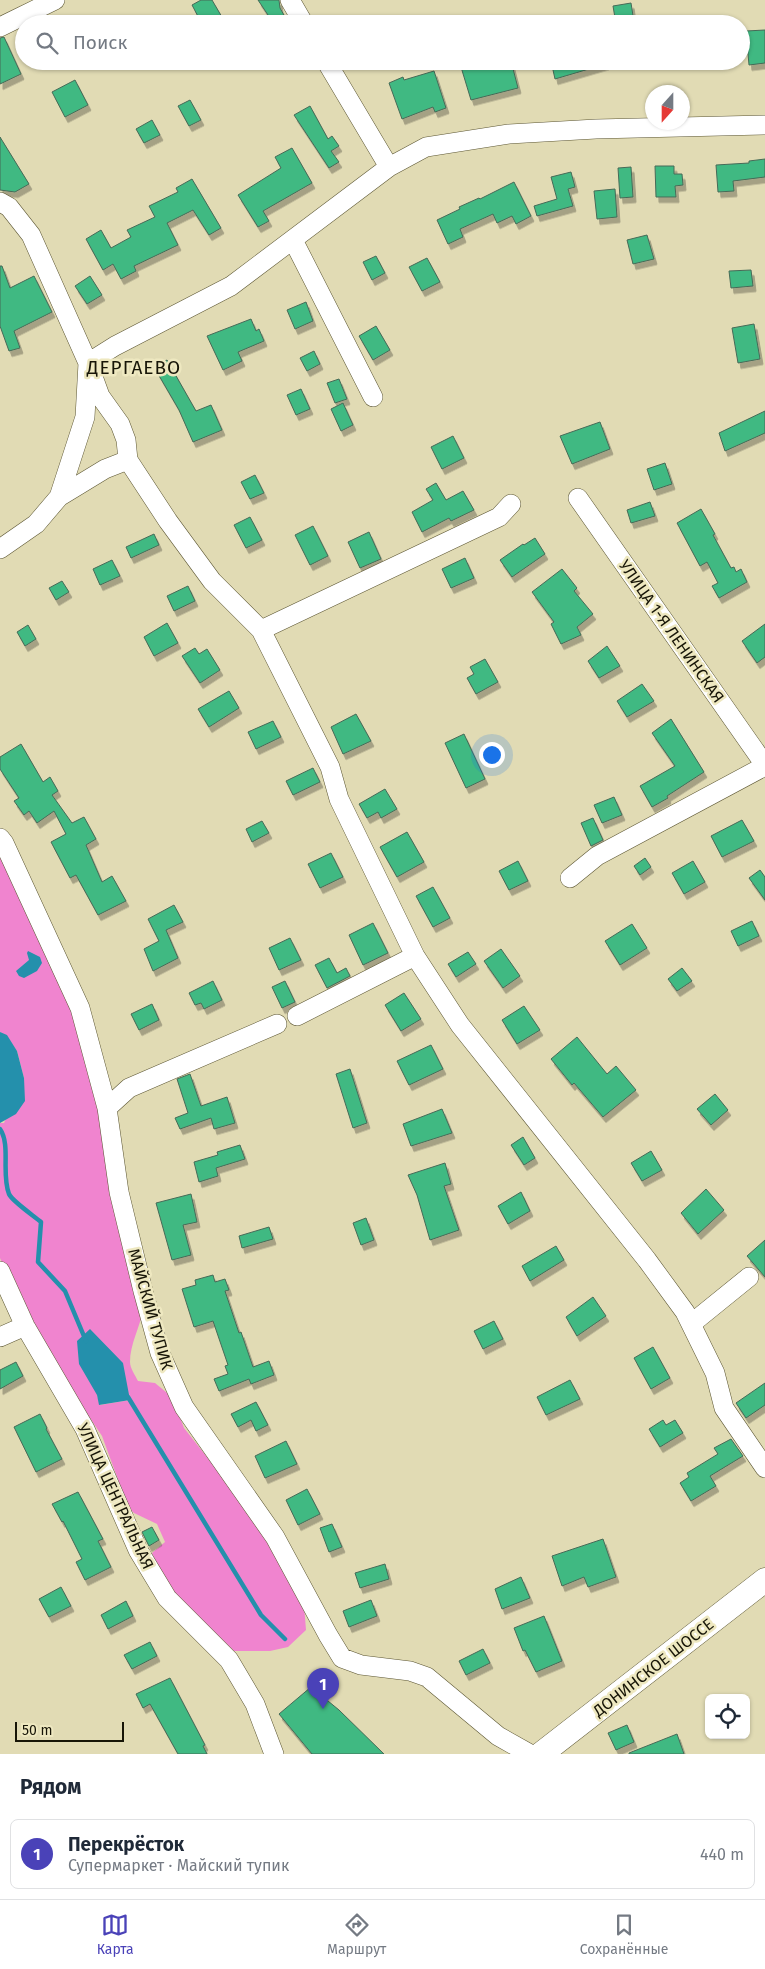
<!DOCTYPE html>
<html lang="ru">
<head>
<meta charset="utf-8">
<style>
  :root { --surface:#fff; --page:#f6f6f7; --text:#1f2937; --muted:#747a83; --line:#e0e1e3; --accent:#4a42b8 }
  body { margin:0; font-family:"Fira Sans",sans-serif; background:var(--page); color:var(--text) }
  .controls { position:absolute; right:15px; bottom:15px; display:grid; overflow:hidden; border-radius:8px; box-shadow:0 1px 4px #0004 }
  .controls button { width:45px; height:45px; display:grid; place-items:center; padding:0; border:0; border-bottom:1px solid var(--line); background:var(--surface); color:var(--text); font:25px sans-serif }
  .compass { position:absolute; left:645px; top:85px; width:45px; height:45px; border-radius:50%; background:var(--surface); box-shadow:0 1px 4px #0004; rotate:201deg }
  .scale { position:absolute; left:15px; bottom:12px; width:109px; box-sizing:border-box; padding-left:5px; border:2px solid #171507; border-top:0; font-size:14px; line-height:18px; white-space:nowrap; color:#171507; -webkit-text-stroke:4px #eee8c0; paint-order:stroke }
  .you { position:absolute; left:491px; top:754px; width:18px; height:18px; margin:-12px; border:4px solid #fff; border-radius:50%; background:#1a73e8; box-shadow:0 0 0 8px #1a73e833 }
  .badge { display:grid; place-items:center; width:32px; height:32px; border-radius:50%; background:var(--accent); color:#fff; font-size:16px; font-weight:700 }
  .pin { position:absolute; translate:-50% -41px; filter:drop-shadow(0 1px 2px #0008) }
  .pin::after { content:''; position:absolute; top:26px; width:18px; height:15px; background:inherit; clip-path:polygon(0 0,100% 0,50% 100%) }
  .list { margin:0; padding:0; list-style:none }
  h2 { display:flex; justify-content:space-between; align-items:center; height:65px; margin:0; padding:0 20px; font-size:21px }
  h2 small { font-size:16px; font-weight:400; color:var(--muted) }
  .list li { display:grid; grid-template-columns:32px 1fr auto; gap:15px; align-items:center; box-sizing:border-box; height:70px; margin:0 10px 10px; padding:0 10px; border:1px solid var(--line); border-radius:8px }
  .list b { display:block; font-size:19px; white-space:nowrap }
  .list p { margin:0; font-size:16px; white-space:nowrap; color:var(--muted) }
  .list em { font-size:16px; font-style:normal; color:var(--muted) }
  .icon { flex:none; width:28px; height:28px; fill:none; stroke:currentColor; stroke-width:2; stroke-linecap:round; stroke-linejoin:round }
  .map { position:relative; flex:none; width:765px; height:1754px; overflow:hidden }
  .search { position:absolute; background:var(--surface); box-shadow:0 1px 4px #0004; left:15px; right:15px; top:15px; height:55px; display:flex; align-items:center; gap:12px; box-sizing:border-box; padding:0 18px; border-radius:28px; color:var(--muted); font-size:19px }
  .sheet { height:145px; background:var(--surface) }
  nav { display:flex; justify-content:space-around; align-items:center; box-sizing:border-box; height:70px; border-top:1px solid var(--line); background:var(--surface); font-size:14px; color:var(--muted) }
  nav a { display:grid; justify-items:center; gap:2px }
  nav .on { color:var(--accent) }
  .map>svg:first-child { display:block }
  .green { fill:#f084cf; fill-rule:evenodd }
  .water { fill:#2490ac }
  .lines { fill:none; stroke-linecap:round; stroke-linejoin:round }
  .stream { stroke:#2490ac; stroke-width:4.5 }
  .building { fill:#40b982; stroke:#466a57; filter:url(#shadow) }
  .minor-casing { stroke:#5c5633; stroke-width:20 }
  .major-casing { stroke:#5c5633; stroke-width:25 }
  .minor { stroke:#fff; stroke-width:19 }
  .major { stroke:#fff; stroke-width:24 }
  .labels { text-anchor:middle; stroke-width:5; stroke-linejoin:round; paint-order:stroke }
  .street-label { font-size:16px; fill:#171507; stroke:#eee8c0 }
  .quarter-label { font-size:19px; letter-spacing:1px; fill:#171507; stroke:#eee8c0 }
</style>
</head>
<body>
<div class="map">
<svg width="765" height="1754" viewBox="0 0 765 1754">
  <defs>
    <filter id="shadow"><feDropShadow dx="3" dy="5.5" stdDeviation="0" flood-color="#0004"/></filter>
  </defs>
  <rect width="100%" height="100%" fill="#e1dbb4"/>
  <!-- green -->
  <path class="green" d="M0,845l60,132 34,98 49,235c-3,17 -13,34 -13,52 0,6 5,13 8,19l17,2 17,14 12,31 49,62 44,65 27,50 2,25 -18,17 -18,4h-36l-61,-59 -14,-24 -7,-15 13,-11 -8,-18 -23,-11 -6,-6 -26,-71 -57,-85 -42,-85 -3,-8v-135h4l20,-45 -7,-27 -7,-10 -10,-9zM97,1395l33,5 -30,5z"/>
  <!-- water -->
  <path class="water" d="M28,951l12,6 2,6 -5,8 -13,7 -5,-2 -3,-5 13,-11 -2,-7z
    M0,1032l7,3 10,16 7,27 1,23 -9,13 -16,9z
    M90,1329l33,34 7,37 -31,5 -2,-10 -18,-31 -2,-23z"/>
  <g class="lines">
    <!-- stream -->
    <path class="stream" d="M0,1129c11,16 1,45 9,65 3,7 25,22 32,28l-3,40 27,29 21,50
      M128,1397l133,218 24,24"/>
  </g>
  <!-- building -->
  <path class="building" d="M201,0h11l14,24h-24l-10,-19z
    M258,0h21l1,8 9,16h-15z
    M631,3l3,19 -18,2 -3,-18z
    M765,30v33l-16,2 -3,-34z
    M4,37l17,37 -21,10v-46z
    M480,61h31l7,27 -47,12 -10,-33z
    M551,61h55v3l-51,15z
    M434,71l12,37 -11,4 -2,-5 -31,12 -13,-36 14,-6 1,3z
    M75,80l13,25 -23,12 -13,-25z
    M190,100l11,20 -12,6 -11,-20z
    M310,106l18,33 4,-3 7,10 -8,5 8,11 -10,6 -35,-53z
    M152,120l8,15 -16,8 -8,-14z
    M0,137l29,47 -14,8 -15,-2z
    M292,148l20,35 -49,28 6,10 -11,6 -20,-32 43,-27 -6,-11z
    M765,159v18l-32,4 1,10 -16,1 -2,-27 33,-2v-2z
    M655,166h19v8h8l1,11 -8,1 1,11h-20z
    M631,167l2,30 -13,1 -2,-30z
    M571,172l4,15 -7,2 5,17 -36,10 -3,-10 23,-7 -6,-22z
    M192,179l29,49 -12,7 -16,-25 -26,13 11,22 -44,21 2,5 -15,8 -8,-15 -10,6 -17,-31 15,-9 10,18 20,-11 -4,-7 28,-13 -6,-11 29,-14 -2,-4z
    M514,182l17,34 -15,8 -4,-8 -15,7 -4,-9 -33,15 3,8 -15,7 -11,-24 23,-11 -1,-2 20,-9 1,1z
    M615,189l2,28 -20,2 -3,-28z
    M647,235l7,24 -21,5 -6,-24z
    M376,256l9,17 -13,7 -9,-18z
    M427,258l13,24 -18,9 -13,-24z
    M0,266h2l8,22 24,-12 18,36 -38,19 6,17 -11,3 -9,-25z
    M751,270l2,16 -22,2 -2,-17z
    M90,276l12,19 -15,9 -12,-18z
    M306,302l7,19 -18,8 -8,-19z
    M251,319l5,12 3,-2 5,12 -26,11 4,9 -19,9 -16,-34z
    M754,324l6,35 -22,4 -6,-35z
    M376,326l14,24 -17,10 -14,-24z
    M314,351l6,13 -13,7 -7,-13z
    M167,360l29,51 15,-6 11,25 -29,12 -14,-32 -25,-43z
    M339,379l8,20 -12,4 -8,-20z
    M301,389l9,20 -14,6 -9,-20z
    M343,403l10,22 -12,6 -10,-22z
    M765,411v22l-40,18 -6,-18z
    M600,422l10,27 -38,15 -12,-28z
    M453,436l11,22 -22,11 -11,-22z
    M665,463l7,21 -18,6 -7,-21z
    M255,475l9,18 -14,6 -9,-17z
    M436,483l10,17 17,-9 11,19 -23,11 -2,-3 -27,14 -10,-20 21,-12 -7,-11z
    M650,502l5,14 -24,7 -4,-13z
    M701,509l14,25 -2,1 18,33 3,-1 2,5 5,-3 6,13 -28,16 -7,-12 6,-3 -11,-21 -7,4 -23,-43z
    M250,517l12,23 -16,8 -12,-23z
    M313,526l15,30 -18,9 -15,-30z
    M369,532l12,27 -21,9 -12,-26z
    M154,534l5,11 -28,13 -5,-11z
    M535,538l10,16 -33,23 -12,-17 23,-16 1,1z
    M465,558l9,20 -23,10 -9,-19z
    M112,560l8,16 -20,9 -7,-16z
    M562,569l15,19 -3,3 19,23 -16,13 4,8 -20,9 -10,-20 3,-2 -22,-30z
    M62,581l7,11 -13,8 -7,-12z
    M188,586l7,15 -21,10 -7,-15z
    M167,623l11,20 -24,13 -10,-19z
    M765,624v33l-8,6 -15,-22z
    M28,625l8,14 -11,7 -8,-14z
    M607,646l13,20 -21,12 -11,-17z
    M195,648l4,6 8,-5 13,21 -20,13 -18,-27z
    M485,659l13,23 -22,12 -9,-16 7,-4 -4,-7z
    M642,684l12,17 -27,16 -10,-16z
    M229,691l10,17 -30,19 -11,-18z
    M356,714l15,27 -28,13 -12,-27z
    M671,719l33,53 -37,24 1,2 -16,9 -12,-21 35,-20 -23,-33z
    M273,721l8,16 -25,12 -8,-17z
    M464,734l21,45 -19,9 -21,-45z
    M21,744l22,38 7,-5 8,14 -6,4 20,28 12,-6 12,22 -10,6 16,37 10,-6 14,25 -28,14 -22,-40 -6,3 -19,-36 15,-8 -12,-23 -17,12 -8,-12 -5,4 -10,-14 5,-3 -19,-29v-12z
    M313,768l7,14 -27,13 -7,-14z
    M385,789l12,20 -16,9 -3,-6 -11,6 -8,-14z
    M614,797l8,18 -20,8 -8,-18z
    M593,818l10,22 -12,6 -10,-23z
    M742,820l12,21 -32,16 -11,-21z
    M262,821l7,12 -17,9 -6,-13z
    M407,832l17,30 -27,15 -17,-30z
    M331,853l12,24 -23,11 -12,-24z
    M645,858l6,9 -11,8 -6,-9z
    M518,861l10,20 -19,9 -10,-19z
    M693,861l12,21 -21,12 -12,-21z
    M760,870l5,7v23l-16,-22z
    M433,887l17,31 -17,9 -17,-31z
    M174,905l9,17 -17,8 12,28 -25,13 -9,-22 15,-8 -11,-22z
    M752,921l7,15 -21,10 -7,-15z
    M373,923l15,30 -25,12 -14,-30z
    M632,924l15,24 -27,17 -15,-24z
    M290,938l11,22 -22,10 -10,-22z
    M501,949l19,27 -17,12 -19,-27z
    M468,952l8,12 -20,13 -8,-13z
    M329,958l8,15 9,-5 4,8 -23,12 -12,-23z
    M682,968l10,13 -15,10 -9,-12z
    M213,981l9,19 -18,9 -3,-6 -6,2 -6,-12z
    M285,981l10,21 -13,6 -10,-21z
    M404,993l17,26 -20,12 -16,-26z
    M152,1004l7,16 -20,10 -8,-16z
    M524,1006l16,24 -23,14 -15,-24z
    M577,1037l30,37 9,-8 20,24 -33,27 -29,-34 -2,2 -21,-26z
    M431,1045l12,24 -34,16 -12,-24z
    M350,1069l17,54 -14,5 -17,-54z
    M190,1074l11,32 26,-9 8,26 -21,6 -3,-11 -31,11 -5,-11 13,-5 -11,-34z
    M715,1094l13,16 -17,15 -14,-16z
    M442,1109l10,24 -41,13 -8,-22z
    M523,1137l12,21 -11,7 -13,-20z
    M240,1145l5,14 -29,9 2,8 -19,6 -5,-20 24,-7 -1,-3z
    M651,1151l11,19 -20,11 -11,-18z
    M445,1163l6,21 -7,2 15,44 -29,10 -13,-45 -9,-20z
    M706,1189l18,21 -26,24 -17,-21z
    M521,1192l9,19 -22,13 -10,-18z
    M191,1194l6,28 -14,3 8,30 -19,5 -16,-57z
    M366,1218l8,22 -13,5 -8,-22z
    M269,1227l4,12 -31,9 -3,-12z
    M765,1240v37l-18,-21z
    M556,1246l8,14 -34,21 -8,-15z
    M213,1275l2,7 10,-3 4,11 -4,1 14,42 2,-1 12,35 16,-6 5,14 -23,9 -2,-5 -30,12 -5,-12 14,-5 -3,-8 3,-1 -15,-44 -19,6 -12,-38 14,-4 -1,-5z
    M593,1297l13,19 -29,20 -11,-19z
    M494,1321l9,18 -20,10 -9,-18z
    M653,1347l17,31 -19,11 -17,-31z
    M16,1362l7,14 -23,13v-19z
    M570,1380l10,19 -34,16 -9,-18z
    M765,1383v22l-19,13 -10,-15z
    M256,1402l12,23 -12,6 -5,-11 -13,7 -7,-13z
    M40,1414l7,14 -1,1 16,30 -26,13 -22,-45z
    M663,1420l3,5 9,-5 8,13 -23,14 -11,-18z
    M731,1439l12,17 -33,20 6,10 -25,15 -11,-18 9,-6 -2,-4 31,-19 -4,-6z
    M286,1441l11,23 -32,14 -10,-22z
    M307,1489l13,25 -22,11 -12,-25z
    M78,1492l25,47 -5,2 13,26 -26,13 -9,-18 6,-3 -19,-38 -1,1 -10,-18z
    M332,1524l10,23 -13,5 -9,-24z
    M152,1527l7,13 -10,6 -7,-14z
    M603,1539l13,38 -28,10 -4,-10 -22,9 -10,-30z
    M385,1564l4,15 -29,9 -5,-15z
    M521,1577l9,21 -28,11 -7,-20z
    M61,1587l10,19 -22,11 -10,-18z
    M371,1600l6,16 -28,11 -6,-16z
    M126,1601l7,15 -25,13 -7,-14z
    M544,1616l18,45 -26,11 -11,-22 -2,1 -9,-23z
    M150,1642l7,14 -25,13 -8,-14z
    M483,1649l7,14 -24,12 -7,-14z
    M170,1678l35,67 -2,1 4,8h-29l-28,-50 -7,4 -7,-14z
    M311,1687l28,23 45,44h-72l-33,-40z
    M627,1725l7,17 -18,8 -8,-17z
    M677,1734l7,20h-55v-1z"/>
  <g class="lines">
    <!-- minor casing -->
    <g class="minor-casing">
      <path id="minor" d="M290,0l14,24
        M0,27l55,-27
        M326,61l63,106
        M0,202l9,5 22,28 57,128 12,33 20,28 6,16 2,20 40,61 44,60 49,49 69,137 9,32 76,157 45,69 187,235 38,52 30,61 9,35 41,60
        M293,240l80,157
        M59,497l46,-28 23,-9
        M578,498l187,267
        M0,549l36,-25 23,-27 26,-80 3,-54 27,-17 116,-60 158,-119 37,-20 83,-13 87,-5 169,-4
        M261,630l238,-113 12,-13
        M0,838l4,5 76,165 27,100 12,84 24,99 17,62 24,54 91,130 53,98 14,23 19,7 49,6 17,6 71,59 32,18
        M570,878l27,-22 168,-90
        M297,1016l118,-60
        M107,1108l22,-20 148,-64
        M0,1271l25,55 60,103 53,121 29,48 62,62 26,44 19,50
        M691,1324l58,-47
        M0,1337l25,-11"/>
    </g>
    <!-- major casing -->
    <g class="major-casing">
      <path id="major" d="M541,1754l224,-174"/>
    </g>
    <!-- minor -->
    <use href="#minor" class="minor"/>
    <!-- major -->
    <use href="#major" class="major"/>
  </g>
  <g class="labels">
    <!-- street labels -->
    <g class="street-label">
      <text transform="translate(672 631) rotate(55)" y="6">УЛИЦА 1-Я ЛЕНИНСКАЯ</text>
      <text transform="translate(151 1309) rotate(74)" y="6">МАЙСКИЙ ТУПИК</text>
      <text transform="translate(116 1496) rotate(65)" y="6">УЛИЦА ЦЕНТРАЛЬНАЯ</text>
      <text transform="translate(653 1667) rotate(-38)" y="6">ДОНИНСКОЕ ШОССЕ</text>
    </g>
    <!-- quarter labels -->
    <g class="quarter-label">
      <text x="134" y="374">ДЕРГАЕВО</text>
    </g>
  </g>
</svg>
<div class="controls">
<button><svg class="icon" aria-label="locate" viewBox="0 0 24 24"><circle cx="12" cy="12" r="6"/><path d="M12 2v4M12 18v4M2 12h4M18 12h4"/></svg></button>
</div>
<svg class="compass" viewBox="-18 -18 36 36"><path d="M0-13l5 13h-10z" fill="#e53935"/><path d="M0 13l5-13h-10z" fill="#747a83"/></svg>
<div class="scale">50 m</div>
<div class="you"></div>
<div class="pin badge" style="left:323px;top:1709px">1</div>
<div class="search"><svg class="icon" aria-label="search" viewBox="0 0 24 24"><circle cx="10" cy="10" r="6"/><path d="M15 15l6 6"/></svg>Поиск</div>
</div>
<section class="sheet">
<h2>Рядом<small></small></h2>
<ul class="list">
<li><span class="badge">1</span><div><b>Перекрёсток</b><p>Супермаркет · Майский тупик</p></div><em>440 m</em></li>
</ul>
</section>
<nav>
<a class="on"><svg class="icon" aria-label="map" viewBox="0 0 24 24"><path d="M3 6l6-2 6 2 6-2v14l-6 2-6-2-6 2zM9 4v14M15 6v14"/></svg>Карта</a>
<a><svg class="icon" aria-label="directions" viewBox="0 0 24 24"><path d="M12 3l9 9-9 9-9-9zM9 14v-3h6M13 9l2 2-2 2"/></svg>Маршрут</a>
<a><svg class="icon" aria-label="saved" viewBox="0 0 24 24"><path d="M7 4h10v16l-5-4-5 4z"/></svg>Сохранённые</a>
</nav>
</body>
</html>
